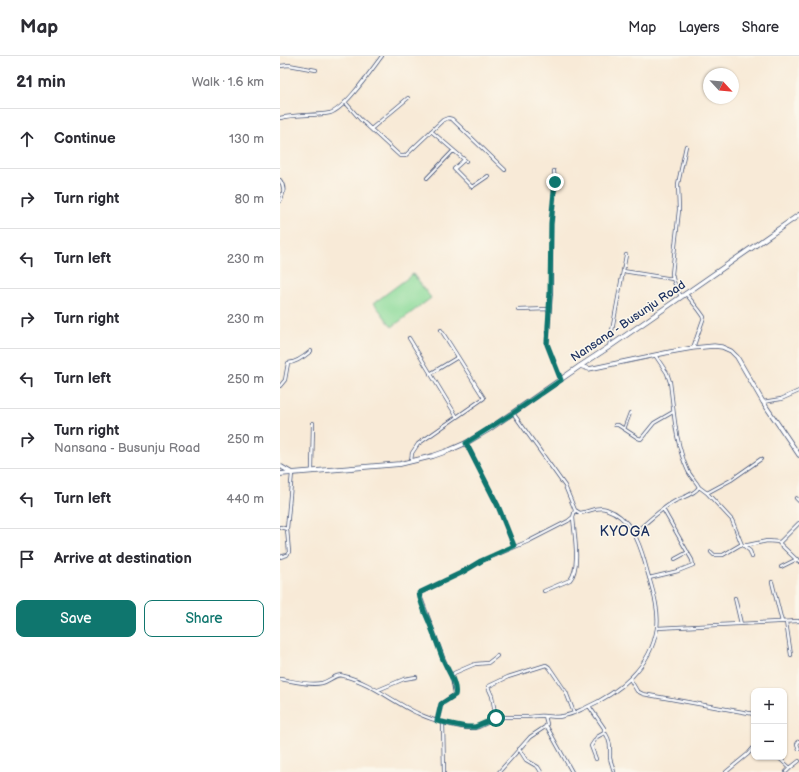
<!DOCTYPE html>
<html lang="en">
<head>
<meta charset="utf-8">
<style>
  :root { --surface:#fff; --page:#f7f7f7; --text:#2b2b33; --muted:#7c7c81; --line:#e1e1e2; --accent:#0f766e }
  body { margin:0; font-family:"Balsamiq Sans",sans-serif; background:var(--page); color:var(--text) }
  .controls { position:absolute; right:12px; bottom:12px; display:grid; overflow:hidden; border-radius:8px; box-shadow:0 1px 3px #0004 }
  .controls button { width:36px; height:36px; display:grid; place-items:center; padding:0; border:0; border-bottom:1px solid var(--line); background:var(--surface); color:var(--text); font:20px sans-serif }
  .compass { position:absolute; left:423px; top:12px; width:36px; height:36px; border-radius:50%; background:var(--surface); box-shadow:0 1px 3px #0004; rotate:116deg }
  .stop { position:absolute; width:12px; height:12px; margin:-9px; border:3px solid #0f766e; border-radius:50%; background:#fff }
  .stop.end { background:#0f766e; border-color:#fff; box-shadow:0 1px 4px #0008 }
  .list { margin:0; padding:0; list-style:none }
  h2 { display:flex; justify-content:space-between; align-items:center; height:52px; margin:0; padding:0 16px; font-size:17px }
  h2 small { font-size:13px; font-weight:400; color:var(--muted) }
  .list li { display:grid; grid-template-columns:26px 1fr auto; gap:12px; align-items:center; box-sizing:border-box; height:60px; padding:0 16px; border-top:1px solid var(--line) }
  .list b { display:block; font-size:15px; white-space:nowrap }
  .list p { margin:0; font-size:13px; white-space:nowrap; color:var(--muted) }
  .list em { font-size:13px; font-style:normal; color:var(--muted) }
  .actions { display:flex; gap:8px; padding:12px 16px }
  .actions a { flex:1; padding:9px 0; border:1px solid var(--accent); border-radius:8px; text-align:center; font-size:14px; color:var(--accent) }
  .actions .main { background:var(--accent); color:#fff }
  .icon { flex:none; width:22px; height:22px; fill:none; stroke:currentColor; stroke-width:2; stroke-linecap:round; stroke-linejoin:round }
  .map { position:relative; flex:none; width:519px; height:716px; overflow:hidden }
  header { display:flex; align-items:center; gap:24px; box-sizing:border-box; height:56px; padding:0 20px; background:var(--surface); border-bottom:1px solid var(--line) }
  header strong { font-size:19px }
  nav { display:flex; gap:22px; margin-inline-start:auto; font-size:14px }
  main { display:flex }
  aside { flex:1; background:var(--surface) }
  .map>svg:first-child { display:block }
  .green { fill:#8bda99; stroke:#53847c }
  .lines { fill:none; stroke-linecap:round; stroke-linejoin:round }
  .street-casing { stroke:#3c4b70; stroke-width:4 }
  .secondary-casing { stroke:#3c4b70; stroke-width:5 }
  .primary-casing { stroke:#3c4b70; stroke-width:5.5 }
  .street { stroke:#fff; stroke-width:2.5 }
  .secondary { stroke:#fff; stroke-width:3.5 }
  .primary { stroke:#fff; stroke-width:4 }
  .route { stroke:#0f766e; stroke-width:5 }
  .labels { text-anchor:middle; stroke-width:3; stroke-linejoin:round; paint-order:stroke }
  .street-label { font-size:12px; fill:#1b2f5e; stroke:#fbf7ec }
  .quarter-label { font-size:14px; letter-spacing:1px; fill:#1b2f5e; stroke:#fbf7ec }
</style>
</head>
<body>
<header>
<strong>Map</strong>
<nav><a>Map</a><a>Layers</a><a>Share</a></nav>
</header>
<main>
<aside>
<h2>21 min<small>Walk · 1.6 km</small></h2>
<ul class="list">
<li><svg class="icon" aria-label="ahead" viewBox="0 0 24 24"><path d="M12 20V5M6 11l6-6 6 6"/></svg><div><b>Continue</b></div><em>130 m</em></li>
<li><svg class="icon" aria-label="right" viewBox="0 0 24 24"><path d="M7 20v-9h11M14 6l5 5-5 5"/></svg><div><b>Turn right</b></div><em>80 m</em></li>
<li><svg class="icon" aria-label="left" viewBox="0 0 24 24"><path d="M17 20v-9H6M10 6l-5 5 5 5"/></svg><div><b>Turn left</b></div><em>230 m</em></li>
<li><svg class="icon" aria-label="right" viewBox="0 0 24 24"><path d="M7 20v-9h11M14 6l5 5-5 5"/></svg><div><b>Turn right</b></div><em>230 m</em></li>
<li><svg class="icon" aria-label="left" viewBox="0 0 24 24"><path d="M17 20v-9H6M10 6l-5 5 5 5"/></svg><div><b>Turn left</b></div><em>250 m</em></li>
<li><svg class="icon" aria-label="right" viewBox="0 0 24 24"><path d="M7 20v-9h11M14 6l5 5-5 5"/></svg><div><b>Turn right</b><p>Nansana - Busunju Road</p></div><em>250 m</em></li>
<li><svg class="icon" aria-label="left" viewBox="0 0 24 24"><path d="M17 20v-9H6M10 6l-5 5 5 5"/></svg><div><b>Turn left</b></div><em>440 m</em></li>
<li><svg class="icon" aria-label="arrive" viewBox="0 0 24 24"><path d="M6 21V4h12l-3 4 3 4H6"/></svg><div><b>Arrive at destination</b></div></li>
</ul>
<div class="actions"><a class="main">Save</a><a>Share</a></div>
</aside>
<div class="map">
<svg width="519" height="716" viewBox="0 0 519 716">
  <rect width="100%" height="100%" fill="#fbf7ec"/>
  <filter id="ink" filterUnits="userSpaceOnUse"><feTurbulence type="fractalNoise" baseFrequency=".025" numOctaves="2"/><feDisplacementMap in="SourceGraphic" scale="8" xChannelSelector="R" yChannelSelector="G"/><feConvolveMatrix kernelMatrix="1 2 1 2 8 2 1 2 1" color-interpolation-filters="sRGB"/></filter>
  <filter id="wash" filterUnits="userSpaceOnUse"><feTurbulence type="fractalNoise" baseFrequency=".012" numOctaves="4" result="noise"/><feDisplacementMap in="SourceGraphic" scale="16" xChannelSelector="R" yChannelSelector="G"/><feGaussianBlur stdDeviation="0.9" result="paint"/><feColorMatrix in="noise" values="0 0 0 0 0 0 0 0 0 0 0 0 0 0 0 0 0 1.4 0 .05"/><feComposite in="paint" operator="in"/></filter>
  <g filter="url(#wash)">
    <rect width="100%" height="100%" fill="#f8ead7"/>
    <!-- green -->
    <path class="green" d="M133,218l18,24 -39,29 -18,-24z"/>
  </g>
  <g filter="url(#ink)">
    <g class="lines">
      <!-- street casing -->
      <g class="street-casing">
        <path id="street" d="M0,10l9,-1 27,5
          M65,46l15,17 40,37h5l38,-36 5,-2 4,1 53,51
          M0,62c16,-4 33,-2 50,-5 15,-4 42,-44 52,-57
          M91,73l37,-31
          M151,75l35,30
          M184,104l-10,9 18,18 16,-11
          M274,115l1,11 -4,42v68l-4,52 14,36
          M147,122l26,-27
          M0,124c5,7 4,13 0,21
          M343,215l50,8
          M406,238l13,16 5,7 -11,31
          M401,241l-7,-15 -2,-8 7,-64 -1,-26 8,-38
          M238,254l31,-1
          M129,282l48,79
          M329,291l17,-92
          M150,318l28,-17
          M0,330l5,-6 3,-17c8,0 17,-7 23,-12
          M483,346l18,-3 18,-8
          M335,369h3l20,13 3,1 13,-16 19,-11
          M344,373l6,-16
          M186,387l32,63 16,40
          M131,405l1,-8 6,-9 66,-46 -43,-68
          M32,415l1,-48
          M419,431l8,6 25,27 10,25
          M427,437l24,-13 30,-21
          M516,442l3,3
          M0,471l7,2
          M354,477c14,-11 27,-25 43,-33 7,-3 18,-6 22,-13 -3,-6 -8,-10 -11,-16 -13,-28 -14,-59 -18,-89l-3,-9 -12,-18
          M499,487l20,19
          M464,490l6,5 2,6
          M431,496l3,3h9l17,-10h8l19,-4 13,1 19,-19
          M0,501l7,-2 2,-3 -2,-23 5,-56
          M395,503l13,-7
          M501,511l16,-8
          M369,522l29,-7 15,-6 -1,-5 -29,-51
          M492,526l10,40
          M264,535l26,-11c11,-13 4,-47 3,-63
          M455,542l6,26
          M506,566l5,33
          M377,572l142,-7
          M172,620l-3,-4 -6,-14 -24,-65 42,-20 20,-12 48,-20 39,-20 5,-4 2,-7
          M0,623c13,2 29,7 42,4 8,-2 14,-10 22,-7 26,6 49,26 73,37 12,6 48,18 61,14 9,-3 15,-9 25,-10 8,0 16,0 24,0 6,0 12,-2 18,-1 7,0 11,2 18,0 8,-1 15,-5 22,-8 34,-15 66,-41 72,-80 3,-21 -7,-45 -12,-65 -6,-22 -15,-46 -39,-54 -10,-3 -17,3 -26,4l-5,-3 -10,-24 -52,-73
          M350,623l7,12 6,3 111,20
          M98,634l26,-11 12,-2
          M309,650l15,22v5l-7,4 -6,9 5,13
          M216,662l-4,-22 -4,-9 1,-1 19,-9 38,-12 3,2 17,25 8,21
          M157,665l4,-17 12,-8 2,-3 -3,-15 2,-5 21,-9 13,-1 9,-7
          M163,666l1,50
          M266,669l26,47
          M324,677l2,1c5,8 4,15 4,24 1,5 3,9 4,14
          M519,685l-2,3 2,5
          M239,693l7,11 12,7 3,5
          M498,701l12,11 9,-7
          M219,716l31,-35 15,-10 2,-3 -2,-8
          M446,716l22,-18 6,-7
          M506,716l4,-4"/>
      </g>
      <!-- secondary casing -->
      <g class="secondary-casing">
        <path id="secondary" d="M300,310l9,3 81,-17 23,-4 21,-2 8,1 9,4 6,6 26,45 36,53
          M0,410l12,7"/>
      </g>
      <!-- primary casing -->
      <g class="primary-casing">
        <path id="primary" d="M0,418l120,-10 33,-8 17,-6 16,-7 22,-13 92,-64 29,-19 190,-132"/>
      </g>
      <!-- street -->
      <use href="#street" class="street"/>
      <!-- secondary -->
      <use href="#secondary" class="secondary"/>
      <!-- primary -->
      <use href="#primary" class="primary"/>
    </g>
  </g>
  <g class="lines" filter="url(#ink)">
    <!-- route -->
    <path class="route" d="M216,662l-21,9h-9l-29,-6 4,-17 14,-9c3,-11 -9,-27 -13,-38 -4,-11 -8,-23 -13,-35 -4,-9 -9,-20 -10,-29l42,-20 20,-12 33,-15 -16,-40 -32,-63 47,-30 48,-33 -14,-36 3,-52 1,-68 4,-42"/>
  </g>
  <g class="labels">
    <!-- street labels -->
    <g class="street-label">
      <text transform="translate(348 265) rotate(-34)" y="4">Nansana - Busunju Road</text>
    </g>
    <!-- quarter labels -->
    <g class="quarter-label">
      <text x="345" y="480">KYOGA</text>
    </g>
  </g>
</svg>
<div class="controls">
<button>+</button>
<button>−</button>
</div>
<svg class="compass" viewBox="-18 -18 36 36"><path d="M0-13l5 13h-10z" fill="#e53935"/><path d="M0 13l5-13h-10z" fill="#7c7c81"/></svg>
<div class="stop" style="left:216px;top:662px"></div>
<div class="stop end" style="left:275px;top:126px"></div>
</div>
</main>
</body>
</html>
